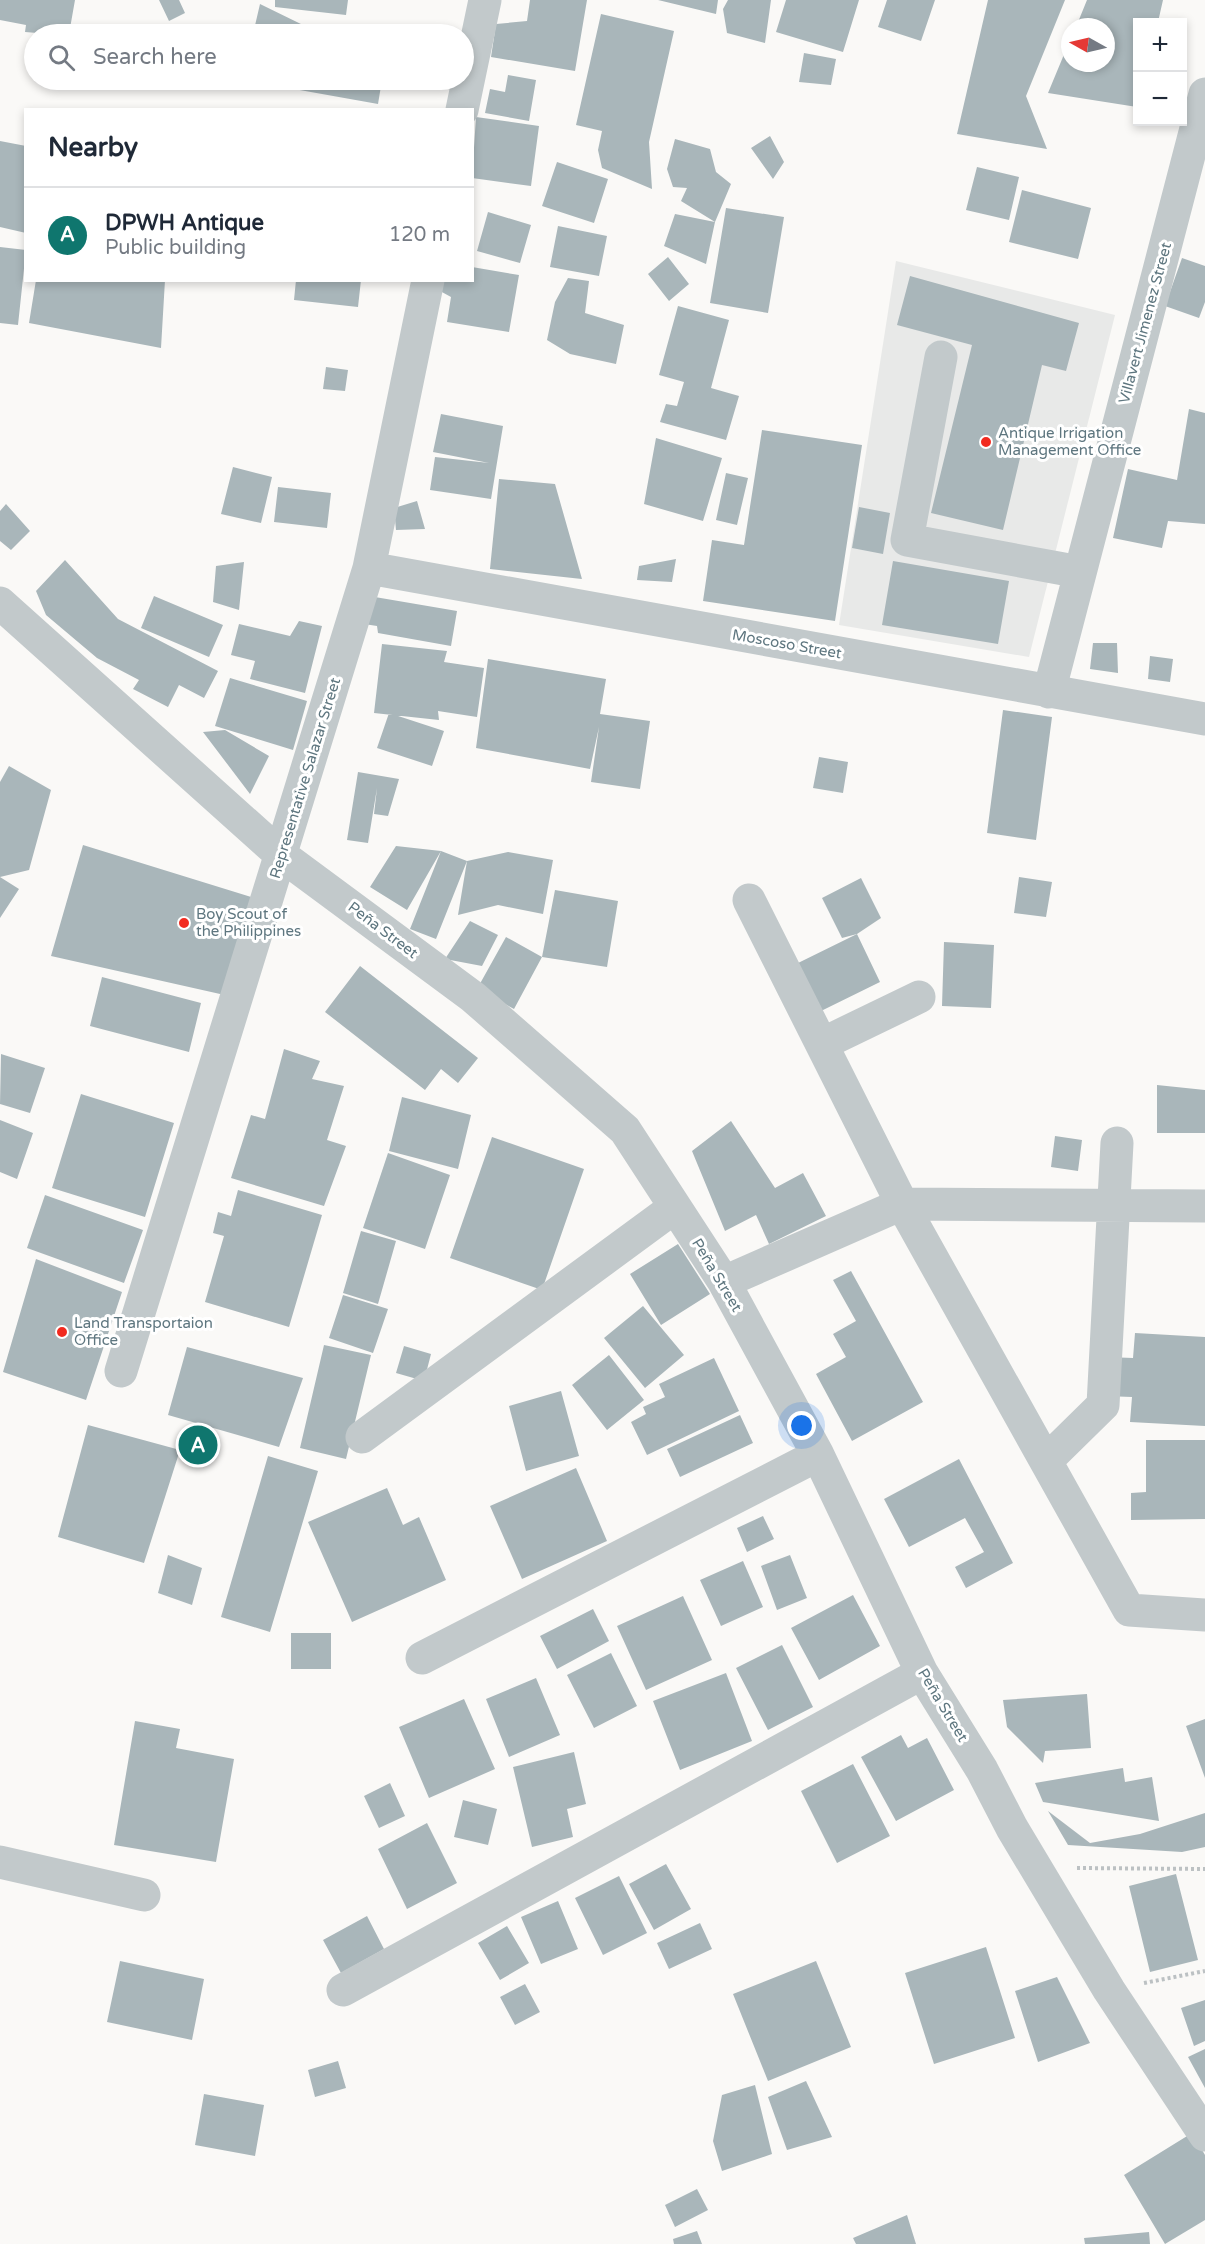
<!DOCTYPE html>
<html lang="en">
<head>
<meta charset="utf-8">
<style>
  :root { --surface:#fff; --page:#f6f6f7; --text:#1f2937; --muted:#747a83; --line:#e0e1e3; --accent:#0f766e }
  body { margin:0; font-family:"Varela Round",sans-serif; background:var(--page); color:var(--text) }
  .controls { position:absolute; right:18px; top:18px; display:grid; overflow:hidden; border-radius:0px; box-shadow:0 3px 9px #0003 }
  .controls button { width:54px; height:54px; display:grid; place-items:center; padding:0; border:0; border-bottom:2px solid var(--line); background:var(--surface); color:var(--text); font:30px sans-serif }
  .compass { position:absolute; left:1061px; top:18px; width:54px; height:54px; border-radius:50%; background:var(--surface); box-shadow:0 3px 9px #0003; rotate:278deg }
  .you { position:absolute; left:802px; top:1426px; width:21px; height:21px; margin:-15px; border:4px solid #fff; border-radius:50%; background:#1a73e8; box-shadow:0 0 0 9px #1a73e833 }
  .badge { display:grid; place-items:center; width:39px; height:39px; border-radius:50%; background:var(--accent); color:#fff; font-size:20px; font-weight:700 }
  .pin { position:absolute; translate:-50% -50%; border:3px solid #fff; box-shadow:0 2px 6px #0006 }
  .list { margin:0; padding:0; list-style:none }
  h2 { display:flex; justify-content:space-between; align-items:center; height:78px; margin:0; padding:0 24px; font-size:26px }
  h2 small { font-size:20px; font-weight:400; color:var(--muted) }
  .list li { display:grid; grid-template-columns:39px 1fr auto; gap:18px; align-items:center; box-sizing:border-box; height:96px; padding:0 24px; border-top:2px solid var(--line) }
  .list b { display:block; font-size:22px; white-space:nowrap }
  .list p { margin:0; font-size:20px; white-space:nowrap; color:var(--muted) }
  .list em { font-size:20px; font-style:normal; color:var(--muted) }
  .icon { flex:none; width:33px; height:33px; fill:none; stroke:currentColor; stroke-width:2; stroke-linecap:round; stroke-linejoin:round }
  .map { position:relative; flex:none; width:1205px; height:2244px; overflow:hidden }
  .search { position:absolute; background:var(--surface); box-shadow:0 3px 9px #0003; left:24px; top:24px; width:450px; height:66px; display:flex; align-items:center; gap:15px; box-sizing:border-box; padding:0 21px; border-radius:33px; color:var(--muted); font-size:22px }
  .panel { position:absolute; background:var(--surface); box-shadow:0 3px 9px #0003; left:24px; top:108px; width:450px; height:174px; border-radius:0px }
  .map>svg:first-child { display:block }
  .built { fill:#e8e9e8 }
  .building { fill:#a9b6ba }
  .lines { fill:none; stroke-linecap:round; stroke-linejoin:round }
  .path { stroke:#bcc1c3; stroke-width:4; stroke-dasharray:3 3; stroke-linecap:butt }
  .minor { stroke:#c2c9cb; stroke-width:33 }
  .poi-dot { fill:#f22a1f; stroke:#fff; stroke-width:2 }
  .labels { text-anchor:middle; stroke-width:6; stroke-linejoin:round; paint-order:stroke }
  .street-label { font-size:15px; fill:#5e767f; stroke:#fff }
  .poi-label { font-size:15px; fill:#5e767f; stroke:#fff; text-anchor:start }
</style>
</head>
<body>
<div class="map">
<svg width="1205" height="2244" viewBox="0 0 1205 2244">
  <rect width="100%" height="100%" fill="#faf9f7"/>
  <!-- built -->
  <path class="built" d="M896,261l219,54 -86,342 -190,-32z"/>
  <!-- building -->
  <path class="building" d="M0,0h75l-6,34h-11v-2l-8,-2v4l-25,-2 1,-7 -26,-5z
    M159,0h20l6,13 -16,8z
    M275,0h73l-2,15 -71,-8z
    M530,0h57l-12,71 -84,-14 5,-33 31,-3z
    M658,0h60l-2,14z
    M728,0h43l-6,43 -38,-10 -4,-24z
    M786,0h73l-16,52 -67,-20z
    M887,0h48l-14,41 -43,-14z
    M988,0h77l-39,96 21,53 -90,-15z
    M1087,0h76l-5,22h-21v85l-89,-14 22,-53v23h36v-36h-30z
    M260,4l45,22 41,8h-93z
    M601,14l73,17 -25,111 3,47 -50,-21 -4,-18 4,-19 -26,-6z
    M804,53l32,6 -5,26 -32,-3z
    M508,75l28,5 -7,41 -44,-8 5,-24 15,3z
    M296,80h86l-4,24 -84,-15z
    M476,117l63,9 -8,60 -59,-8z
    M770,136l14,26 -11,17 -22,-31z
    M675,139l35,10 6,23 15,12 -16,38 -34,-21 6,-13 -14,-1 -6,-18z
    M0,141l26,5v87l-26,-6z
    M557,162l51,17 -14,44 -52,-17z
    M977,167l42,10 -10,43 -43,-10z
    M1022,190l69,18 -13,51 -69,-17z
    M726,208l58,9 -16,96 -58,-10z
    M488,212l43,13 -11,38 -43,-12z
    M675,214l40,8 -9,42 -42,-18z
    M558,226l49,10 -8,40 -49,-9z
    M0,247l26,3 -8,75 -18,-2z
    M668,257l21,27 -20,17 -21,-27z
    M1182,258l23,8v36l-6,16 -34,-12z
    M472,267l47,8 -10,57 -62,-10 4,-25 -11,-6 2,-11h30z
    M910,276l169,47 -13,48 -24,-6 -39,165 -72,-17 41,-168 -75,-20z
    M568,278l21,3 -4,32 39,12 -8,39 -46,-10 -23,-14 8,-38z
    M36,280h129l-4,68 -132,-25z
    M296,280h65l-3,27 -64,-7z
    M678,306l51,14 -18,68 28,8 -13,44 -66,-18 6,-18 11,2 7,-24 -25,-7z
    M326,367l22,3 -3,21 -22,-2z
    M1189,409l16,4v111l-37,-3 -6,27 -49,-10 15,-69 49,11z
    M441,414l62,12 -12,73 -61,-9 5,-33 54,6 -56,-11z
    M762,430l100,15 -27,176 -132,-20 9,-61 32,5z
    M656,438l66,20 -19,63 -59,-17z
    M233,467l39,10 -11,46 -40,-9z
    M726,473l22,5 -11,47 -21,-5z
    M499,479l56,5 27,95 -92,-10z
    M278,487l53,6 -4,35 -53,-6z
    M417,501l8,28 -29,1 -2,-22z
    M6,504l24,27 -19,19 -11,-9v-30z
    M859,507l31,6 -7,41 -31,-6z
    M676,559l-4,23 -35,-2 2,-14z
    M65,560l53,59 100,52 -14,27 -25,-13 -11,22 -35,-18 6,-9 -42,-22 -51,-43 -10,-24z
    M893,561l116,20 -11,63 -116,-19z
    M244,562l-5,48 -26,-8 3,-36z
    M154,596l69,29 -14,32 -68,-29z
    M369,596l88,15 -6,35 -73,-13 -1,-7 -13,-2z
    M299,621l23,5 -17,67 -55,-14 5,-18 -24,-6 8,-31 51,12z
    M1093,643h24l1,30 -28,-4z
    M382,644l65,7 -3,11 40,6 -7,49 -39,-6 1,9 -65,-7z
    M1150,656l23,3 -3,23 -22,-3z
    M488,659l118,20 -6,35 50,7 -10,68 -49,-7 8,-55 -9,42 -114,-21z
    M230,678l77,23 -14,49 -78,-24z
    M1003,710l49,7 -16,123 -49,-7z
    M389,713l55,18 -12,35 -55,-18z
    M225,730l44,26 -19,38 -47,-62z
    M819,757l29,5 -5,31 -30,-5z
    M9,766l42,24 -22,80 -29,7 19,12 -19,29v-136z
    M358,772l41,7 -11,37 -14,-2 3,-26 -9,55 -21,-3z
    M83,845l175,54 -29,97 -178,-40z
    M396,846l45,5 -34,59 -37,-23z
    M441,851l26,10 -31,78 -26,-10z
    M508,852l45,8 -10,54 -45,-9 -40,10 9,-54z
    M1019,877l33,5 -6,35 -32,-4z
    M861,878l20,40 -24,16 -15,4 -20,-40z
    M555,890l63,11 -11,66 -65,-10z
    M470,921l28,14 -16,31 -37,-7z
    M857,934l23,48 -61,30 -23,-48z
    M506,937l36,20 -28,52 -37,-20z
    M944,942l50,3 -3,63 -49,-2z
    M360,966l118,92 -20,25 -17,-14 -16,21 -100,-78z
    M102,977l99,26 -12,49 -99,-26z
    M284,1049l36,12 -8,18 32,7 -17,54 19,6 -22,60 -93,-28 20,-63 14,4z
    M1,1054l44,14 -15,45 -30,-9z
    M1157,1085l48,5v43h-48z
    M81,1094l93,29 -29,94 -93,-29z
    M402,1097l69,18 -13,54 -69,-18z
    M0,1120l33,13 -16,46 -17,-7z
    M731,1121l44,67 28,-15 23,43 -57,28 -13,-29 -31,16 -33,-80z
    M1055,1136l27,4 -4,31 -27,-4z
    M492,1137l92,32 -42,121 -92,-32z
    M388,1153l62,22 -25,74 -62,-21z
    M238,1190l84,25 -33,112 -84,-25 19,-66 -11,-3 5,-21 13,4z
    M45,1195l98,35 -19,53 -97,-35z
    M361,1231l35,10 -18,63 -35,-11z
    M678,1244l32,50 -49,31 -31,-51z
    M36,1259l86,33 -36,108 -83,-28z
    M851,1271l72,131 -71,39 -36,-67 30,-17 -13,-23 23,-13 -23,-41z
    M343,1295l45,14 -15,44 -44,-15z
    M643,1306l41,49 -39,33 -41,-50z
    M1135,1333l70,4v89l-75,-4 2,-25 -27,-1 2,-39 26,1z
    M324,1345l47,10 -25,104 -46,-11z
    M404,1346l27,8 -7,27 -28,-8z
    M187,1347l116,31 -24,69 -111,-32z
    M609,1355l35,45 -37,30 -35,-45z
    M714,1358l25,53 -92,44 -16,-33 15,-8 -3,-7 22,-10 -6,-13z
    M561,1391l18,65 -53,15 -17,-65z
    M740,1415l13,28 -73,34 -13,-28z
    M88,1425l92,25 -36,113 -86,-26z
    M1146,1440h59v79l-74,1v-27l15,-1z
    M268,1456l50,15 -48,161 -49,-15z
    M959,1459l54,104 -47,25 -11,-21 29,-15 -19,-34 -56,29 -25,-48z
    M576,1468l31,73 -85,38 -32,-73z
    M387,1488l16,37 16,-8 27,63 -94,42 -44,-100z
    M763,1516l11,23 -27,13 -10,-24z
    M168,1555l34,13 -10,37 -34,-12z
    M790,1555l17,43 -30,12 -16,-44z
    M743,1561l20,46 -42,19 -21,-46z
    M853,1595l27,51 -61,34 -28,-52z
    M683,1596l29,64 -66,30 -29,-64z
    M593,1609l16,32 -52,28 -17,-33z
    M291,1633h40v36h-40z
    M782,1645l31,62 -45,23 -32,-62z
    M611,1653l26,53 -43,22 -27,-53z
    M726,1673l26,68 -72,29 -27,-69z
    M536,1678l24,57 -51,22 -23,-58z
    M1087,1694l4,54 -46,3 -2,12 -36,-36 -4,-27z
    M464,1699l31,70 -66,29 -30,-71z
    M1205,1719v59l-19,-52z
    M135,1721l45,8 -4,19 58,11 -18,103 -102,-17z
    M901,1735l7,13 19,-10 27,52 -58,31 -35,-64z
    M574,1752l12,52 -19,5 6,28 -41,10 -19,-80z
    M853,1764l37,72 -53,27 -36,-72z
    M1123,1768l2,14 27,-5 7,44 -116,-19 -8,-19z
    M390,1783l15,33 -26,12 -15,-32z
    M463,1800l34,9 -9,36 -34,-8z
    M1048,1811l42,32 50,-9 65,-21v34l-23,5 -114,-7z
    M427,1823l30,60 -50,26 -29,-60z
    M666,1864l25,45 -37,21 -25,-46z
    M1176,1874l22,86 -48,12 -21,-86z
    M619,1876l28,57 -44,22 -28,-57z
    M558,1901l20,48 -37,15 -20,-47z
    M367,1916l17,33 -43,24 -18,-33z
    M700,1923l12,26 -43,20 -12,-26z
    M507,1926l22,37 -29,17 -22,-37z
    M986,1947l29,91 -81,26 -29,-91z
    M120,1961l84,18 -12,61 -85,-18z
    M816,1961l35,86 -83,34 -35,-87z
    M1057,1977l33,66 -52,19 -23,-71z
    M525,1984l15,28 -25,13 -15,-28z
    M1205,2000v41l-11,5 -13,-38z
    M1205,2049v39l-17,-31z
    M338,2061l8,27 -31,9 -7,-27z
    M806,2081l26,56 -45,13 -19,-53z
    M755,2085l17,69 -50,17 -9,-30 9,-46z
    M204,2094l60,11 -9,51 -60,-11z
    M1192,2133l13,22v65l-40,24 -41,-69z
    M697,2189l11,21 -33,17 -10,-22z
    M907,2215l9,29h-60l-3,-6z
    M697,2231l5,13h-28l-1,-5z
    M1149,2232l1,12h-65l-1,-6z"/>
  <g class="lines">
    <!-- path -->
    <path class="path" d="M1077,1868l128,1
      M1144,1983l61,-12"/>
    <!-- minor -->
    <path class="minor" d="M462,110l23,-110
      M941,357l-34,183 173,32
      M369,568l836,151
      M0,603l281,252 192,142 152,133 99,152 94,173 104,218 60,97 30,58 97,162 96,145
      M1049,692l156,-598
      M749,900l153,304 227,406 76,5
      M822,1044l97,-47
      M724,1282l178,-78 303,2
      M121,1371l248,-803 59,-288
      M362,1437l313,-230
      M1046,1461l57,-56 14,-262
      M422,1658l396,-203
      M0,1862l144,33
      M343,1990l579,-317"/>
  </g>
  <!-- markers -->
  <g class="poi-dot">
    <circle cx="986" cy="442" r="6"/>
    <circle cx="184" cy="923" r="6"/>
    <circle cx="62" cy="1332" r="6"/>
  </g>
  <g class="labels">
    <!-- street labels -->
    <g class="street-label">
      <text transform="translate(1145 323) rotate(-75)" y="5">Villavert Jimenez Street</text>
      <text transform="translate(787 644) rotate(10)" y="5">Moscoso Street</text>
      <text transform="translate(305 778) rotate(-73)" y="5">Representative Salazar Street</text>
      <text transform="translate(383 930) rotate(37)" y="5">Peña Street</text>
      <text transform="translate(717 1275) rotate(59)" y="5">Peña Street</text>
      <text transform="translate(943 1705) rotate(59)" y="5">Peña Street</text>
    </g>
    <!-- poi labels -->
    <g class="poi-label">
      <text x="998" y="438">Antique Irrigation<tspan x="998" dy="17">Management Office</tspan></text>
      <text x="196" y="919">Boy Scout of<tspan x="196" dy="17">the Philippines</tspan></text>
      <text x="74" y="1328">Land Transportaion<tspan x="74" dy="17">Office</tspan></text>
    </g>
  </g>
</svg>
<div class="controls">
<button>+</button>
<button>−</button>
</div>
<svg class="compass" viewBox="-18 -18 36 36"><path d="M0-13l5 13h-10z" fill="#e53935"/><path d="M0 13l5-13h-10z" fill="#747a83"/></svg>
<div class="you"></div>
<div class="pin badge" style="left:198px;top:1445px">A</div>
<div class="search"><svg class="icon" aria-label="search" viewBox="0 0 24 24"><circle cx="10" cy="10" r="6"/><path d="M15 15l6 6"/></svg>Search here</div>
<section class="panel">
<h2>Nearby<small></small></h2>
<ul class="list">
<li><span class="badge">A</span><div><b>DPWH Antique</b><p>Public building</p></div><em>120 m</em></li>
</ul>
</section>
</div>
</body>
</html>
